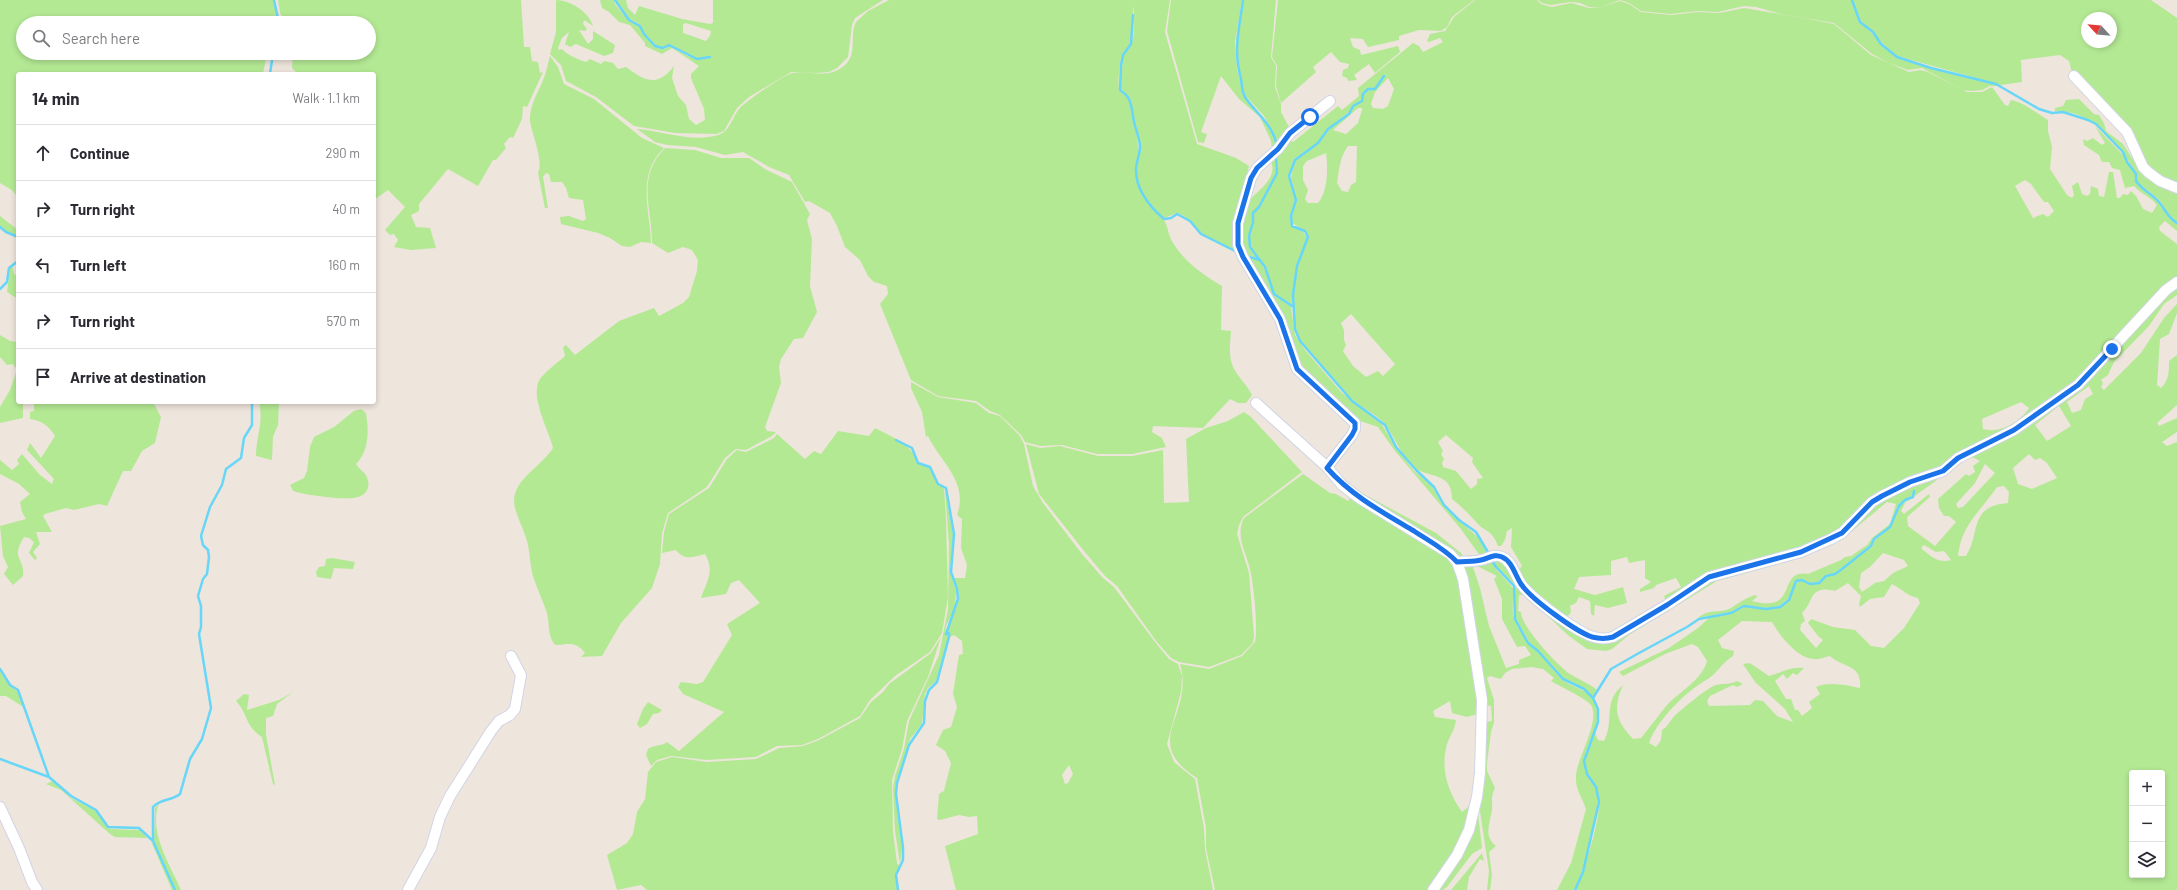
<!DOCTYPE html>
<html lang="en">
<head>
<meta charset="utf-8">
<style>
  :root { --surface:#fff; --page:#f7f7f7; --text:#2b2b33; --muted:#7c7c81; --line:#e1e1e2 }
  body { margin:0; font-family:Barlow,sans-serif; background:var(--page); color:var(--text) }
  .controls { position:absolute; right:12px; bottom:12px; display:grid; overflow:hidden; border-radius:4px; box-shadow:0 2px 6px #0003 }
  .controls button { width:36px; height:36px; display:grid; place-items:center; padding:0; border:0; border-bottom:1px solid var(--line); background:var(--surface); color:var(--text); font:20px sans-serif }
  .compass { position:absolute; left:2081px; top:12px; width:36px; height:36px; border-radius:50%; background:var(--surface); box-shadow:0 2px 6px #0003; rotate:296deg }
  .stop { position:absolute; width:12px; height:12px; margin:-9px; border:3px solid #1a73e8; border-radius:50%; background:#fff }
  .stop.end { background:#1a73e8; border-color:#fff; box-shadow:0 1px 4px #0008 }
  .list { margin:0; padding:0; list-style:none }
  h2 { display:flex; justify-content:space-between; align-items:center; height:52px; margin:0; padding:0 16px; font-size:17px }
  h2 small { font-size:13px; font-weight:400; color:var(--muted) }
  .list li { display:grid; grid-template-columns:26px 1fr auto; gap:12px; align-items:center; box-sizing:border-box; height:56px; padding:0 16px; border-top:1px solid var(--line) }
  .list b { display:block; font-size:15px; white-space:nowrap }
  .list em { font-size:13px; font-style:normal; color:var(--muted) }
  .icon { flex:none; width:22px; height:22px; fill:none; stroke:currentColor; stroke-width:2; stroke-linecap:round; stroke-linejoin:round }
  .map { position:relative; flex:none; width:2177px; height:890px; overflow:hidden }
  .search { position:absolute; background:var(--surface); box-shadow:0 2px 6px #0003; left:16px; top:16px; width:360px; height:44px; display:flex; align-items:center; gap:10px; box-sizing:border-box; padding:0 14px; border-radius:22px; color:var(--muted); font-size:15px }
  .panel { position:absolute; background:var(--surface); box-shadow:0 2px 6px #0003; left:16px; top:72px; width:360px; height:332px; border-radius:4px }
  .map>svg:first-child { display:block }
  .green { fill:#b4e994; fill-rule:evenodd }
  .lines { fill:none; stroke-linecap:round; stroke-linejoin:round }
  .stream { stroke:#67d6f8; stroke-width:2.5 }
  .minor-casing { stroke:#d1d5e5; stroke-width:12 }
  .minor { stroke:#fff; stroke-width:10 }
  .route { stroke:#1a73e8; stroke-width:5 }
</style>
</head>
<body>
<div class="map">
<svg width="2177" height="890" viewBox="0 0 2177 890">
  <rect width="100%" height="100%" fill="#eee5dc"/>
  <!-- green -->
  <path class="green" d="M0,0h273l5,23h-255v30h244l-4,21h-245v124l-6,-8 -12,-7z
    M278,0h243l3,47h6l2,14 6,1 2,11 3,-1 -16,35 -4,-1 -1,13 -9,19 -3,-1 -6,7 2,4 -10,12h-3l-15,26 -30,-17 -29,35v7l-8,4 5,12 14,1 6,20 -25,2 -17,-3 4,-7 -4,-6 -4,1 -5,-5 20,-23 -17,-17 -14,10v-126h-76l-6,-6 1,-15h76v-30h-83l-6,-10z
    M556,0c14,0 33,12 37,26l-9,-6 -1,4 4,5 -2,2 -6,-1 9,14 5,-5v-8l22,14 -2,8 -9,3 -28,-12 -6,3 -5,-3 4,-12 -7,6 -4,10 1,2 3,-1c5,6 17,11 24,13l4,-3 11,5 3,-3 9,2 5,6 8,-2c19,14 31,21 48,-1l-2,12 6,18 8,9 3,14 7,6 9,-5 -1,-11 -13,-31v-4l8,-8 -27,-18 -10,6 -17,-8v-3l-15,-18 -11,-3 -10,-10 -7,-4 -2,-8h14l1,4 14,17 11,5 3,8 7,5 5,8 9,2 5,-3c14,7 27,18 43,10l-16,2 -27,-14 -6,3 -7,-1 -12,-12 -3,-9 -11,-6 -14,-19h10l2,8 7,7 4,-9 43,13 28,5 3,-1v-23h170l-28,18 -3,7 -4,32 -11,11 -8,4 -13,1 -25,-1 -42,25 -12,11 -13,23 -8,3 -41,-1 -41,-7 -38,-29 -30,-16 -5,-16 -11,-11 6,-22zM686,23l25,8 -1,5 -4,5 -23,-8v-9z
    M889,0h281l-5,32 32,112 39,14 13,8 -16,63 5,23 -36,-18 -18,-18 -7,-3 -13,5c-13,-11 -30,-31 -27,-49 1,-9 4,-15 3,-24 0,-10 -5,-20 -7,-30 -2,-12 -2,-19 -12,-26 -1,-6 0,-30 3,-34 2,-4 6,-7 7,-10 4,-8 3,-30 3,-39 -3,12 0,27 -4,38 -1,3 -5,6 -7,10 -4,6 -5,29 -4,36 3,2 6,4 8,6 5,6 12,50 12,59 0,11 -5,14 -2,27 4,16 15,26 26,37 5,5 5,16 9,22 12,21 30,33 50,45l-1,44 10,1c-1,13 -3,26 3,38 5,9 13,16 18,26l-6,8h-8l-8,-4 -27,29 -50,-2 -1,6 10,6 4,9 -34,7h-35l-35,-9 -22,1 -15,-4 -4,-7 -21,-20 -10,-4 -14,-10 -38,-5 -27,-16 -31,-76 8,-10 -1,-8 -13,-4 -6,-6 -8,-16 -15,-13 -8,-21 -7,-13 -21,-12 -4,1 -16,-27 -20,-8 -26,-15 -18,3 -29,-8 -29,-2 -12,-3 -18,-13c26,2 55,14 81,6 12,-3 14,-18 22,-27 6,-7 45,-34 53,-35 18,-3 36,7 52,-8 13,-12 4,-29 11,-43l12,-11z
    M1171,0h71l-7,42 2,27 7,26 19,22 9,16 5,14 -5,3 -1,-9 -11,-24 -21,-18 -18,-23 -20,56 6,2 -3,9 -6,-1 -31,-111z
    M1244,0h32l-5,57 5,9 -1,21 6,17v8l8,15 -4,3 3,4 -10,8 -14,-26 -19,-21 -7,-26 -2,-28z
    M1278,0h196l-22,17 -5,10 -6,4 -22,-1 -20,6v4l-31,7 -5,-8 -13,-1 3,9 7,3 1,5 37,-9 2,6 -25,21 -6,-9 -15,11 3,5 -9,1 -1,-3 -5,-2 1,-6 5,-2 1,-4 -9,-2 -9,-10 -18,15 3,5 -35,31 -5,-17 1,-20 -5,-9z
    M1475,0h62l4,4 11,3 19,-4 18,5 12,-1 19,-6 9,3 12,8 30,3 27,-3 21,1 25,-5 60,10 30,6 37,31 38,17 11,-2 8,2 39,20h15l10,-5 13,18 3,1 3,-6c14,3 25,13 37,20v11l4,16 -2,22 17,26 5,3 2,-3 -2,-9 6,-4 4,12 5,2 3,-2 1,-8 7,3 1,7 5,1 5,-25h4l4,26h3l3,-4 5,1 3,-4 5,5 7,13 9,4 5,-8c-6,-8 -16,-11 -23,-19l-9,2 -5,-18 -8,-2 -3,-6h-7l-3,-7 -15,-10 -1,-6 4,2 6,-3 9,7 3,-2 -10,-17 30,31 10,15 3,13 21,18 13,18 5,3v7l-12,-10 -6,6 1,4 17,13v37l-101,105 -134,84 -49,19 -51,43 -25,12 -99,28 -51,32 -3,-8 17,-9 -5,-9 -20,7 -2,3 -14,4v-3l11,-7 -6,-4v-18l-16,3 -2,-6 -16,4v14l-32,2 -5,12 21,6 28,-8 4,16 -19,5 -13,-3 -1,11 -3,-2 -1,-13 -11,-4 -3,6 -6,3 1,6 -3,4 -3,-1 -35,-24 -14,-19 6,-6 -11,-19 1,-19 -5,3 -2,9 -4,6h-3c-6,-17 -12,-13 -21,-23 -8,-9 -15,-16 -25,-24 0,-26 -20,-21 -36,-30 -14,-8 -23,-39 -35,-49 -8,-7 -19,-12 -27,-19 -12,-9 -22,-22 -31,-33 -9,-11 -21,-21 -26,-34 -7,-18 -4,-50 1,-69 3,-10 8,-19 11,-29l-4,-5 -13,-8v-7l5,-16 -6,-22 3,-16 8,-9 17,-10 11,-15 19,-14 5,-8 8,-5 2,-6 5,-6h7l10,-15 -11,14 -7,1 -5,5 -2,7 -8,5 -5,7 -21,16 -9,14 -24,16 -5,17 7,21 -6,23 2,6 10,4 5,8 -11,28 -4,39 -18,-12 -8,-26 -16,-20v-11l4,-23 6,-6 18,-34 -1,-16 2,-8 11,-9 3,2 45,-36 4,4 17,-14 -1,-8 55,-45 6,3 4,6 20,-10 -3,-4 -11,4 -2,-1 3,-7 15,-3 9,-14zM1388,78l6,11 -6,17 -5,3 -10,-1 -2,-4 4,-12zM1358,108h4v2l-4,13 -12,11 -13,-4zM1348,146h9l-1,36 -5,3 -3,7 -6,-1 -5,-8c2,-13 3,-27 11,-37zM1326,153c2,15 2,39 -8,50h-10l-3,-4 3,-9 -5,-10v-14l4,-5zM2025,180l6,4 13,18h4l6,9 -6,6 -5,-3 -10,4 -18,-32zM1351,314l44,50 -12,12 -5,-5 -12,6 -13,-11 -10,-15 3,-6 -2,-5v-10l-3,-7zM2021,402l8,6c-9,14 -29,26 -46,21l-1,-10zM1446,435l27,23 -1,4 11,16 -6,1v5l-6,5 -15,-18 -13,-4 -1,-4 2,-4 -3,-5 2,-3 -5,-9z
    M1538,0h313l9,22 37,35 102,29h-9l-8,4 -10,1 -9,-1 -41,-22 -14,2 -19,-7 -17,-9 -38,-31 -53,-9 -25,-7 -12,-1 -26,6 -20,-1 -28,3 -29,-3 -12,-8 -9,-3 -19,7h-12l-9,-4 -10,-1 -19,3 -9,-2z
    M1853,0h298l26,18v166l-23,-8 -22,-37 -60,-66 -3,-12 -9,-6 -39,5 1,22 -21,3 -104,-29 -15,-12 -9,-12 -12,-11zM2087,18h24v24h-24z
    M550,56l8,11 6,17 30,15 48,39 22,10c-28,27 -14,61 -13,95l-10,-1 -11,5 -8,-1 -12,-8 -12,-5 -37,-9 -1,-7 9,-1 14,5 3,-2 -3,-19 -14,-2 -3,-10 -4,-6h-11l-2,-8 -3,-1 -3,4 5,31h-3l-7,-35c6,-11 -6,-39 -8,-52 -1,-17 10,-31 15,-46 2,-6 3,-13 5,-19z
    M2079,99l15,15 5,1 5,8 2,8 17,13 20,31 3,3 31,12v32c-8,-4 -12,-13 -16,-20 -5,-7 -18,-13 -25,-21 2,-9 -3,-12 -7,-19 -18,-25 -40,-52 -74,-51v-3l8,-2 3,-6z
    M665,148l30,2 26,8h28l16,11 27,13 18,32 -3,6 5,19 -2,47 7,26 -14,26 -9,1 -13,20 -2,8 2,16 -16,44 2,4 9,1 -4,4 -26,14 -10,-1 -11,9 -18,29 -39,26 -6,20 -2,31 -8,24 -31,35 -19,33 -21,1 4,-4c-9,-12 -16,-9 -30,-8 -8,-10 -5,-20 -8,-32 -4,-12 -9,-22 -13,-34 -5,-14 -3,-29 -9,-44 -4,-13 -14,-28 -10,-41 5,-18 29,-31 38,-46 -4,-18 -24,-52 -13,-69 6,-8 17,-16 25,-23l-2,-9 3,-2 9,10 44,-34 35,-13 5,8 24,-13 6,-6 8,-26 1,-11 -6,-10 -9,-3 -15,6 -16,-10c0,-35 -16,-66 13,-95z
    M1275,157l1,16 -18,34 -6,7c1,22 -11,25 6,45l-15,-6c-3,-12 -6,-33 1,-46 8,-14 37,-27 26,-48z
    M0,216l18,14v6l-12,-5 -6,-5z
    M1245,255l15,6 5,9 9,24 17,13 4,28 10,15 37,43 39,30 16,26 17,22 17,14 15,24 34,30 8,15 -7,3 -21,-29 -65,-77 -17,-24 -18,-6 -55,-51 -8,-14 -13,-41z
    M12,265l2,9 4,3v22l-11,-7 3,-24z
    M2177,285v10l-13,9 -15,22 -35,36 -6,13 -7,5 2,3 -2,4 3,3 37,-37 23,-35 13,-14v9l-8,21 -9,5 -3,46 4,3c8,-8 8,-16 8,-27l8,-6v50l-20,18 2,3 18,-8v14l-15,10 5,4 10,-4v448h-601c8,-19 24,-69 23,-89 0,-16 -13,-24 -14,-39 -1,-8 7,-21 10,-29l3,7 6,1c11,-20 -2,-39 19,-56 -10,23 -8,35 10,54l8,-1c9,-11 17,-22 25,-32 13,-14 36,-26 41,-45l-9,-14 -6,-3 -27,10 -42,22 -4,-4 50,-24 29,-20 13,-12 21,-3 13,-6 21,2 14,-2 9,-7 8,-18 6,-2 7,4 9,-1 8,-7 8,-2 37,-27 3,-7 15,-12 10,-22 14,-10 1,-6 -3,6 -7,4 -6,5 -10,22 -16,12 -3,7 -17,14 -19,14 -8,1 -8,7 -8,1 -8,-4 -6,2 -8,18 -9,7 -13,2 -22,-3 -14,7 -32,6c11,-10 21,-4 33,-10 8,-5 15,-11 25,-13l1,2 -5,4c48,13 24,-32 56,-27l33,-14 4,-3 6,-1 16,-11 5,-7 18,-14 6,-20 -9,-2 -47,39 -43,18 -80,22 -88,54 -17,14 -6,2 -19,-2 -18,-13 -31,-29 -15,-12h-4l-1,16 3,1c-1,13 37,54 49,62 9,6 19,9 27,16l-4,7 -9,-9 -21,-10 -34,-36 -14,-25v-31l-19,-20 -4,-8h8l17,23 81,60 121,-64 80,-21 74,-50 42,-21 21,-7 1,2 -32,23 -4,8 3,3 25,-20 1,3 -23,20 1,9 27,20 21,-24 -7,-6h-5l-5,-8 -1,-9 28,-25 3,2 6,-4 -2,-6 7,-5 -12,-6 111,-69zM2089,386l4,8 -8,5 -4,11 -9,3 -5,-11zM2059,406l12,20 -24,15 -12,-16zM2029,454l6,6 5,-2 7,5 10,15 -25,11 -14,-5 -5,-16zM1985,464l10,9 -32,34 -5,1 -2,-4 19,-21zM2004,486l5,6 -1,11c-40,3 -27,30 -42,53h-8c3,-31 22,-44 39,-69zM1924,545l12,7 8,-1 7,9c-12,4 -21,-4 -30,-12zM1883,553l21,7 4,6 -15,7 -9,8 -9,2 -13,9 -3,-5 2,-14 9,-6zM1848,583l13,13 -2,8 1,3 10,-8 14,-2 8,-13c10,5 15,12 26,14l2,5 -16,25 -20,20 -13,-2 -16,-16 -22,-3 -22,-8 -3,4 10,13 5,4 -7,8 -16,-18 1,-6 4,-3 -3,-8c12,-11 7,-29 33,-22zM1742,621l30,1c7,13 26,37 42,37 5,1 11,-2 16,-3 15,13 32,8 30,32 -12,-3 -34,-7 -44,-1l4,7 -11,8 3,6 -10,8 -4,-6h-3l-4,-11h-5l-11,-18 8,-7 4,5 6,-6 4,2 7,-7c-15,-2 -22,5 -35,8l-19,-13 -7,1 12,18 30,27 8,13 -16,-6 -14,-15 -8,-1 -5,5 -41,1 -2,-5 3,-5 23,-11 4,2 6,-3 -6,-3c-8,4 -13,2 -21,4 -6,1 -40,28 -44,34 -4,5 -5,8 -10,11l-1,10 -5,7 -7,-4c8,-23 38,-53 59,-64 8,-5 15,-17 25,-23l1,-5 -12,-3 -4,-8zM2132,773h30v102h-30z
    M0,335l10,6 8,1v60h5v16l-23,5v-16l10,-17 7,-20 -4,-6 -6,1 -7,-8z
    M911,382l27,15 38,6 13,10 11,3 20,20 4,8 9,42 10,17 39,51 21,24 11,9 41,55 14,17 9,5 4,12 -1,16 -14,52 7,18 21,17 9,50 1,20 8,41h-257l-11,-44 33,-12 -1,-18 -8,1 -10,-2 -19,5 -3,-1 2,-25 5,-3 7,-28 -6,-12 -9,-6 7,-15 8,-3 6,-20 -4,-13 6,-39 4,-1 -1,-13 -8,-6 -4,2v-4h-3c3,-21 20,-32 6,-55h12l2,-13 -6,-17 1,-29 -5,-4c12,-33 -16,-52 -29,-79l-2,1 -4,-25 -11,-24zM1069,765l4,9 -5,9 -3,1 -3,-9z
    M34,402h119l8,15 -6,26 -13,8 -11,20h-8l-16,35 -8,-2 -25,6 -8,-2 -21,6 -2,2 9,16h-16l4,12 -7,8 4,6 -2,2 -6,-7 5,-11 -5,-4 -5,-1c-14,23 1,20 -1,39l-10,9 -9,-11 4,-7 -5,-11 -3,-30 26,-7 -4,-7 -2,-10 10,-8 -11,-10 -19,-10v-14l12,10 7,-6 -2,-4 5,-6 18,21 12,9 2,-5 -27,-29 3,-7 11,15 14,-22c-7,-11 -13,-15 -25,-17v-7l4,-1z
    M259,402h20l-1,23 -5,12 -1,23 -16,-4c0,-20 8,-33 3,-54z
    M361,409l5,4c3,17 3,39 -10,51 3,6 11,8 12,17 2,8 -3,14 -10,16 -10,4 -54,-2 -65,-6l-3,-6 14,-7 3,-7 3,-24 4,-10 20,-10 20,-16z
    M1244,412l7,5 51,55 -59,45 -4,8 -2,9 12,39 5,63 -1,7 -12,12 -32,12 -30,-5 -8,-4 -15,-17 -39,-55 -12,-10 -21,-25 -45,-57 -13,-50 14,4 20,-2 38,10h34l31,-6 1,53 25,-1 -3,-63 20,-11 22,-7z
    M875,428c15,8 39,17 42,35l13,4 8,18 6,2 2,32 2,78 -6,36 -12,19 -35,24 -25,24 -10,16 -42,23 -16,6 -25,1 -21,11 -49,3 -36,-4 -14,4 -6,6 -5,-11 2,-6c7,-5 13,-2 19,-7l12,9 45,-39 -41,-18 -5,-7 3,-5 16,2 6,-2 29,-47 -5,-11 33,-21 -21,-23 -8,3 -5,11 -25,4c6,-17 14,-27 4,-44 -13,3 -20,7 -29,-4l-14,3 2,-21 5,-18 40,-26 18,-29 10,-9 9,2 28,-14 3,-4 28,25 9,-8 7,3 17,-23 31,5z
    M1303,474l27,19 6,1 12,7 4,-5 94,58 12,19 23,140 -14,4 -15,-4 -2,-12 -17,10 2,6 21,3c-1,10 -6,15 -9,24 -7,25 1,48 15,68l11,-9 -11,36 -33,51h-214l-9,-42v-20l-9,-50c-58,-37 -2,-62 -17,-114l29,5 33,-13 13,-14c3,-15 -1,-52 -4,-68 -3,-20 -17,-36 -7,-56z
    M945,490l8,44 -3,38 6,19 -1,17 -9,18 -1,8h3l1,3 -13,44 -8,7 -3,6 -3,30 -12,15 -14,44 -1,11 7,54 -2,16 -5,-33 -2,-43 2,-12 9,-27 5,-28 30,-66 9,-46 1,-65z
    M1358,491l78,42 25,20 4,6h-5l-91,-58z
    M332,558l23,4 -2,7 -19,-1 -3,11 -14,-2 -1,-5 3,-5 6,-1 1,-7z
    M1491,559l5,10 17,19c1,10 -2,21 1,30 7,18 19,28 31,41 5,7 11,15 18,21 10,8 25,9 32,22 10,19 -8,39 -11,58 -2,12 11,22 13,33 4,20 -14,78 -22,97h-18l14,-27 15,-54c-4,-12 -11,-20 -10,-33 0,-17 28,-60 13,-73 -8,-7 -28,-16 -38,-22l3,-3 -11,-9 -12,-2 -19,2 -7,4 -4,6 -11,-3 -3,2 7,22v22l-3,10 -4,31v8l8,17c-5,11 -2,13 -3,22 -2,13 -9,26 4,36l-7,6 3,23 -2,15h-3l2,-19 -11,-73 8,-76 6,-1 -1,-15 -5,-1 -25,-141zM1477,566l20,10 -3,3 8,20v20l15,28 8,-1 6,9 -12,5v4l-13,4 -17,-42 -9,-38 -7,-21z
    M941,637l-13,40 -21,44 -5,28 -10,31 1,52 4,31 3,4 -4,8 1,15h-250l-6,-5 -24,5 -10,-35 20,-12 6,-9 4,-22 8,-13 3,-27 8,-10 16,-5 35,5 49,-3 23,-11 24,-2 16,-6 41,-22 11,-16 12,-10 6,-8 42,-31z
    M0,671l9,14 10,8 6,15 -19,-12h-6z
    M293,692l-16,12 -4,12 -7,2v17l9,50 -2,-1 -11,-47c-18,-12 -13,-22 -26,-36l8,-7 5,1 -2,15 32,-10z
    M648,702l14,8 -3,3 -6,1 -6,10 -7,4 -3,-4 6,-15z
    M53,781l18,17 25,13 14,18 30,1 7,8 -32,-1 -5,-3 -49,-44 -15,-6z
    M159,803c-11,29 11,61 22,87h-5l-22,-49 1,-33z
    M1477,805l5,43 -10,6 -25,33 -4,3h-8z
    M151,841l6,8 17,41h-2z
    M1482,853l2,8 -4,-2 -11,18 -2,13h-16z"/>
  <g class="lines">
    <!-- stream -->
    <path class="stream" d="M274,0l5,23
      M615,0l14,20 11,6 4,8 11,12 8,2 6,-3 28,14 13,-2
      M1243,0c-4,30 -10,49 -2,79 1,6 1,13 4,18 12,18 26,25 32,48
      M1852,0l8,22 13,10 8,12 16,13 34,11 65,16 43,25 13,4 11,-1 25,8 8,4 27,28 4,10 9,12v7c6,9 16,13 23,21 6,7 9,16 18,21
      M1133,15l-2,29 -8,11 -2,10 -1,25c11,7 11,14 13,26 1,10 6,19 7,30 0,9 -4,16 -4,24 0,20 14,37 28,49l7,-1 6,-4 13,7 11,13 36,18
      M270,74l3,-21
      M1384,76l-9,13h-7l-5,5 -1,7 -9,5 -4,8 -21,15 -10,14 -23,17 -6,16 7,24 -5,16 1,10 13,5 3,6 -11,29 -4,29 2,34 5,12 52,60 33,24 11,22 20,23 18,17 10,18 15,15 17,12 13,22
      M1276,156l1,17 -18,34 -6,6v9l-4,14 1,11 15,20 9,27 18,12
      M0,227l6,5 12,5
      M1246,256l14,4
      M0,289l7,-7 2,-14 9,-7
      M896,440l16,8 6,15 12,4 8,17 8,4 8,46 -3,38 6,17 1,10 -12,35 3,-1v4l-12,45 -8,8 -4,11 -1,22 -15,22 -12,38 -1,11 7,54v12l-7,15 2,15
      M1491,559l5,8 18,19 1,33 13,24 10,8 25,28 21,10 9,9 5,11v13l-14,39 3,13 9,13 3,15 -16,70 -8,18
      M0,669l10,16 8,5 31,87 22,19 25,14 12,17 31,1 14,13
      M1593,698l18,-29 28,-16 48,-26 12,-8 32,-6 13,-7 22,3 14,-2 9,-7 7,-19 6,-1 8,4 9,-1 7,-7 9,-2 7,-5 29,-23 3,-7 16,-12 9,-21 6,-6 8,-3 1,-6
      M0,759l49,18
      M175,890l-22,-49v-34c7,-8 18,-6 27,-13l10,-35 12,-20 9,-31 -12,-74 2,-7v-21l-3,-10 5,-17 4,-5 2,-17 -1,-7 -5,-5 -2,-9 9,-29 12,-22 4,-16 15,-11 3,-20 8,-13v-23"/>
    <!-- minor casing -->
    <g class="minor-casing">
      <path id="minor" d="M2074,76l53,56 16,35 5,5 12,9 17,7
        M1256,403l71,64 15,18 17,13 91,56 7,8 6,17 19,121 -2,73 -3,24 -8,33 -12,25 -24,35
        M1327,467l25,-32 3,-6v-6l-58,-54 -17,-50 -37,-62 -5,-12v-22l13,-45 6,-10 21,-19 12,-16 40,-32
        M1457,562c8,-1 16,0 24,-2 7,-1 13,-7 21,-3 10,4 13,18 19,27 10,14 47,41 63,49 9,5 19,7 29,4l54,-32 42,-28 92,-25 30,-13 11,-6 30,-31 10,-6 28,-14 33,-11 15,-13 56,-28 64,-45 88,-95 11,-8
        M0,807l19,41 13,34 5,8
        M408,890l23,-42 9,-31 10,-21 41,-65 8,-10 11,-6 5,-6 6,-34 -10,-19"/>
    </g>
    <!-- minor -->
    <use href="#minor" class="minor"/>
  </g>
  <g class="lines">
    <!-- route -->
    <path class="route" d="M1310,117l-20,16 -12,16 -21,19 -6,10 -13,45v22l5,12 37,62 17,50 58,54v6l-3,6 -25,33c25,28 55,44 87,63 15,10 31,18 43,31 8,-1 16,0 24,-2 7,-1 13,-7 21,-3 10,4 13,18 19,27 10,15 54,47 71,53 8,2 14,2 21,0l54,-32 42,-28 92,-25 41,-19 30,-31 10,-6 28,-14 33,-11 15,-13 56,-28 64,-45 34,-36"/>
  </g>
</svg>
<div class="controls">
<button>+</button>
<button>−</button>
<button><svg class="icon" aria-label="layers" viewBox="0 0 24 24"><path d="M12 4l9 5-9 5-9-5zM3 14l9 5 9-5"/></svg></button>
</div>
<svg class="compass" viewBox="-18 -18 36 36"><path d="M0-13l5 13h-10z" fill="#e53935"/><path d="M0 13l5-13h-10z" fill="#7c7c81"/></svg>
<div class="stop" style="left:1310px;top:117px"></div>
<div class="stop end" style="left:2112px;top:349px"></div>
<div class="search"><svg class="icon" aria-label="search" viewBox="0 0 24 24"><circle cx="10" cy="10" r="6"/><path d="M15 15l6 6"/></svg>Search here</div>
<section class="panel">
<h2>14 min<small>Walk · 1.1 km</small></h2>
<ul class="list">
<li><svg class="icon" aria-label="ahead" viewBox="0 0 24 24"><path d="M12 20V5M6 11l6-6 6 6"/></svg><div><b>Continue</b></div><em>290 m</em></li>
<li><svg class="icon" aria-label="right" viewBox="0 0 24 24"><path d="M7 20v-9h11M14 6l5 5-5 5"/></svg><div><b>Turn right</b></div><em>40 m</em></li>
<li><svg class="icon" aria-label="left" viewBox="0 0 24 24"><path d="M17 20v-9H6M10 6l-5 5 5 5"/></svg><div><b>Turn left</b></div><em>160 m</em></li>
<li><svg class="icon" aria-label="right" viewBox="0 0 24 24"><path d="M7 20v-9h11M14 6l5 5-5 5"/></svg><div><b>Turn right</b></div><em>570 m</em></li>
<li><svg class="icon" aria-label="arrive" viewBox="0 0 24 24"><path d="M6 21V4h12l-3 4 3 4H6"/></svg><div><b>Arrive at destination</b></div></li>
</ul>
</section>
</div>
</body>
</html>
